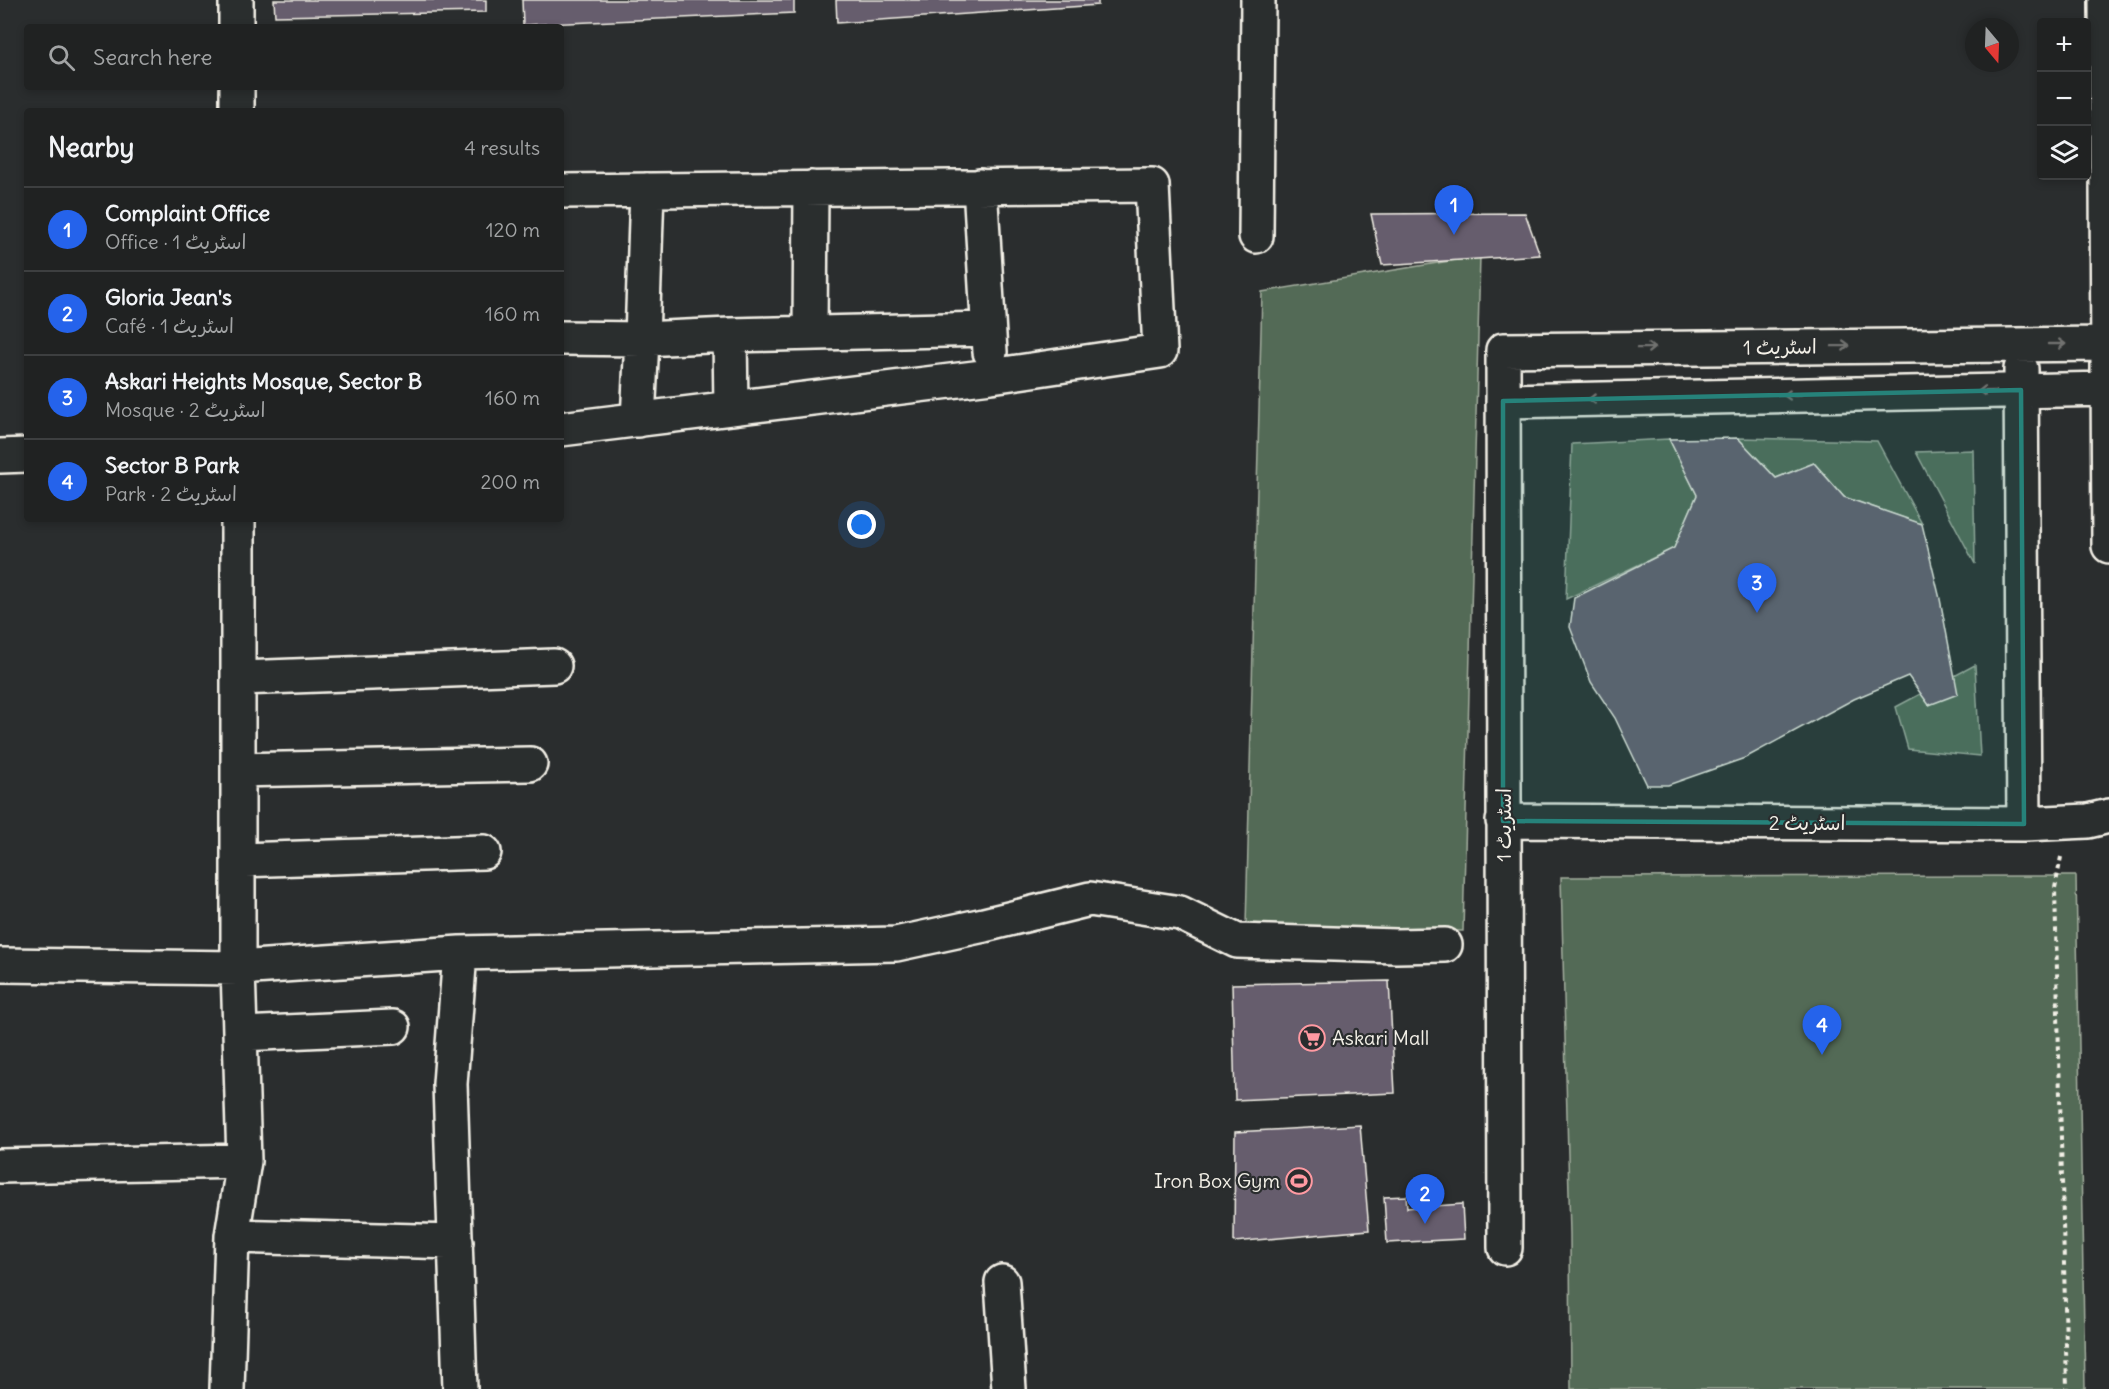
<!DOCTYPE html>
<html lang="en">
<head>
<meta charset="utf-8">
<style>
  :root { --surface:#202222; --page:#282a2a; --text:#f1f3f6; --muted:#a2a4a5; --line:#3d3f40; --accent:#2563eb }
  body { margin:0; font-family:Delius,"Playpen Sans Arabic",sans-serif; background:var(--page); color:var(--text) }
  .controls { position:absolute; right:18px; top:18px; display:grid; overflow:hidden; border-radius:6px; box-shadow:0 3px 9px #0003 }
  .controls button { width:54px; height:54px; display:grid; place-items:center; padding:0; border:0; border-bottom:2px solid var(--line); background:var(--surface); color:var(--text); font:30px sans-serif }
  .compass { position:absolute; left:1965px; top:18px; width:54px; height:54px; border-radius:50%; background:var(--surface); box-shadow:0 3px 9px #0003; rotate:161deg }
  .you { position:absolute; left:862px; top:525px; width:21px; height:21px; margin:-15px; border:4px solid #fff; border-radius:50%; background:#1a73e8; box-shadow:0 0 0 9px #1a73e833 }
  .badge { display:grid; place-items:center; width:39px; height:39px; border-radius:50%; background:var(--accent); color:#fff; font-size:20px; font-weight:700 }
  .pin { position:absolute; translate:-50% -50px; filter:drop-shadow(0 2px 3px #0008) }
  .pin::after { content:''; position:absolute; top:32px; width:21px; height:18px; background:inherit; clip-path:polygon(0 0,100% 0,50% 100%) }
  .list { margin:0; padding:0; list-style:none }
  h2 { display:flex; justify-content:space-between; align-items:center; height:78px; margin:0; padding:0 24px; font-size:26px }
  h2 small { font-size:20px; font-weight:400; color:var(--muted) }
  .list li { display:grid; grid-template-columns:39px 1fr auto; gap:18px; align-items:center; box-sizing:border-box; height:84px; padding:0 24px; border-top:2px solid var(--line) }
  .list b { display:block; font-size:22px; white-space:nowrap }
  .list p { margin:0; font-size:20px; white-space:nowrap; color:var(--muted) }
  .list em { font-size:20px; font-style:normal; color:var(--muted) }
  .icon { flex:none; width:33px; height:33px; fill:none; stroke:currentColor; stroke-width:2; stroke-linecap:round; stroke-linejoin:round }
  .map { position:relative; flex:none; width:2109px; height:1389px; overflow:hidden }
  .search { position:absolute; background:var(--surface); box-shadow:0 3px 9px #0003; left:24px; top:24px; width:540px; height:66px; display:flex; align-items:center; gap:15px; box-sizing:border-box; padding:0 21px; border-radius:6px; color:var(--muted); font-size:22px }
  .panel { position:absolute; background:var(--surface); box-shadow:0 3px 9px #0003; left:24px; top:108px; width:540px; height:414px; border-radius:6px }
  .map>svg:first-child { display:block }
  .green { fill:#536a56; stroke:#a4ae9f; stroke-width:1.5 }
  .building { fill:#665d6d; stroke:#f4f1e8; stroke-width:1.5 }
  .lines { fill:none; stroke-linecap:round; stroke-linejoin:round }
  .minor-casing { stroke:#f4f1e8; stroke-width:38 }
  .path { stroke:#f4f1e8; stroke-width:4; stroke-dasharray:4.5 4.5; stroke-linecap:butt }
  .minor { stroke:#2a2d2e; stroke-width:33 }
  .oneway { stroke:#71726f }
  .marked { fill:#26827a; fill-opacity:0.2; stroke:#26827a; stroke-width:4.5; stroke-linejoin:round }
  .labels { text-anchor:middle; stroke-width:4.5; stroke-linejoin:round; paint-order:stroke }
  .street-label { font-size:20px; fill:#f4f1e8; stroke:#2a2d2e }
  .poi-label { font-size:20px; fill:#f4f1e8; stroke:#2a2d2e; text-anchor:start }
</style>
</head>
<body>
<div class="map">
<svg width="2109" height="1389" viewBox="0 0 2109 1389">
  <rect width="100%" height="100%" fill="#2a2d2e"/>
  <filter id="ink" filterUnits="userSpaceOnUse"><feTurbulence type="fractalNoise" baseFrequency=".0167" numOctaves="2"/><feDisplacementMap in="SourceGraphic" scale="12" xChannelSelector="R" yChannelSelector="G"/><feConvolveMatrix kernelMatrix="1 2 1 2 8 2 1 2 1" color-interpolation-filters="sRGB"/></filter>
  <g filter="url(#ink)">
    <!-- green -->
    <path class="green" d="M1480,256l-17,675 -217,-5 16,-634z
      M1738,438l139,3 45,83 -78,-27 -30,-34 -38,15z
      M1669,439l28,56 -23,53 -108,51 6,-155z
      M1973,450l2,114 -59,-112z
      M1975,665l5,91 -72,-7 -12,-42z
      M2076,876l9,513h-514l-1,-155 -9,-357z"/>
    <!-- building -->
    <path class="building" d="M274,0h212v12l-211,4z
      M522,0h272v13l-271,12z
      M836,0h262v5l-261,18z
      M1525,213l15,42 -158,10 -11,-51z
      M1738,438l38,40 38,-15 30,34 78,27 18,75 18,95 -29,11 -21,-29 -54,23 -109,59 -77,27h-21l-32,-67 -24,-36 -21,-55 4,-29 100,-50 23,-53 -28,-56z
      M1389,981l6,112 -160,7 -3,-116z
      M1360,1125l9,105 -135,12 1,-110z
      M1406,1196l1,12 11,-1v-8l16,-2 1,9 27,-2 2,35 -77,4 -3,-46z"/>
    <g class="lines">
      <!-- minor casing -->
      <g class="minor-casing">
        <path id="minor" d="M236,0v27
          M2106,0l3,546
          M237,87v24
          M980,186l10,166
          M647,190l-5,149 88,-4
          M561,191l591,-6 8,166 -169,25 -430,53
          M1256,236l2,-236
          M810,333l1,-145
          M561,338l81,1 -4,81
          M2021,369l3,455
          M1503,401l606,-12
          M731,408l-1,-73 258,-6
          M0,456l27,-1
          M238,678l316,-12
          M238,770l292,-6
          M1503,821l521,3 64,-3 21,-5
          M238,860l246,-8
          M0,965l238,3 222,-15 436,-9 88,-19 106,-26 90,14 57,28 159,5 49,-1
          M240,1034l153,-7
          M0,1166l244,-5
          M232,1236l224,6
          M1505,1248l-2,-898 606,-6
          M1002,1282l7,107
          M227,1389l5,-153 12,-75 -6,-193v-449
          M460,1389l-10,-305 10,-131"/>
      </g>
      <!-- path -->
      <path class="path" d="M2061,857l-6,31 12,501"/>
      <!-- minor -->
      <use href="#minor" class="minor"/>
    </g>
    <!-- one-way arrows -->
    <defs><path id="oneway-shaft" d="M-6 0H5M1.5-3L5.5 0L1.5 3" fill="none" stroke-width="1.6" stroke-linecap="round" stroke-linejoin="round" transform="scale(1.5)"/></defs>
    <g class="oneway">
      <use href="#oneway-shaft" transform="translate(2057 344)"/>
      <use href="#oneway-shaft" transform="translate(1841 346) rotate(-1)"/>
      <use href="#oneway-shaft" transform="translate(1646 348) rotate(-1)"/>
      <use href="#oneway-shaft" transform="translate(1987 391) rotate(179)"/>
      <use href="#oneway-shaft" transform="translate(1792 395) rotate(179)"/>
      <use href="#oneway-shaft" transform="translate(1597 399) rotate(179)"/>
    </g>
  </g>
  <!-- marked area -->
  <path class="marked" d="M2021,390l3,434 -521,-3v-420z"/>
  <!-- icons -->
  <defs>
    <g id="supermarket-ring" transform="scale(1.35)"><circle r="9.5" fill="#2a2d2e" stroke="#ff9aa2" stroke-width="1.5"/><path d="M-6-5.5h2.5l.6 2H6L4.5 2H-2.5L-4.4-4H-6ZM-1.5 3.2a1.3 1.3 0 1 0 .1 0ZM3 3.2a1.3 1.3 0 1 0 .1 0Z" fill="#ff9aa2"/></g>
    <g id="stadium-ring" transform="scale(1.35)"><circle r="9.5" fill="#2a2d2e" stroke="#ff9aa2" stroke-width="1.5"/><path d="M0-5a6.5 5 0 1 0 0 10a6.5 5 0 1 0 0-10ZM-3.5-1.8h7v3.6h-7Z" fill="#ff9aa2"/></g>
  </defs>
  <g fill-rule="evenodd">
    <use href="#supermarket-ring" x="1312" y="1038"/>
    <use href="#stadium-ring" x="1299" y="1181"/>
  </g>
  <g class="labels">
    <!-- street labels -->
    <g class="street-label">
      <text transform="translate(1780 347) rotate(-1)" y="7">اسٹریٹ 1</text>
      <text x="1807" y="830">اسٹریٹ 2</text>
      <text transform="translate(1504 825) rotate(-90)" y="7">اسٹریٹ 1</text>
    </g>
    <!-- poi labels -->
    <g class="poi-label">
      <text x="1332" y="1045">Askari Mall</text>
      <text x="1280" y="1188" text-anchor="end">Iron Box Gym</text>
    </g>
  </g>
</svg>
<div class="controls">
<button>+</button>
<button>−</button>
<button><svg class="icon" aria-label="layers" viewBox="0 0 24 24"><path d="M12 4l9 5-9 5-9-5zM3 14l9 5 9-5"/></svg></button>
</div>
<svg class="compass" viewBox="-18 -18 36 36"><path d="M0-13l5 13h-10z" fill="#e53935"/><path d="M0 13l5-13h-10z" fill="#a2a4a5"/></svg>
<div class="you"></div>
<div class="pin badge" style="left:1454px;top:235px">1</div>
<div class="pin badge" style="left:1425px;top:1224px">2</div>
<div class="pin badge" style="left:1757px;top:613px">3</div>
<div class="pin badge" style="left:1822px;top:1055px">4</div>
<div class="search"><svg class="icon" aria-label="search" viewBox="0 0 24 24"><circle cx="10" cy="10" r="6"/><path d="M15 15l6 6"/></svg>Search here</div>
<section class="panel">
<h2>Nearby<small>4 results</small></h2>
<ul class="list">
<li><span class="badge">1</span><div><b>Complaint Office</b><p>Office · اسٹریٹ 1</p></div><em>120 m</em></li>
<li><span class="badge">2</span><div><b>Gloria Jean's</b><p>Café · اسٹریٹ 1</p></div><em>160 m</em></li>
<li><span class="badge">3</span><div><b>Askari Heights Mosque, Sector B</b><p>Mosque · اسٹریٹ 2</p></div><em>160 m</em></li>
<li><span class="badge">4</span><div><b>Sector B Park</b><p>Park · اسٹریٹ 2</p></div><em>200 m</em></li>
</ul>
</section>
</div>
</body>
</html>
